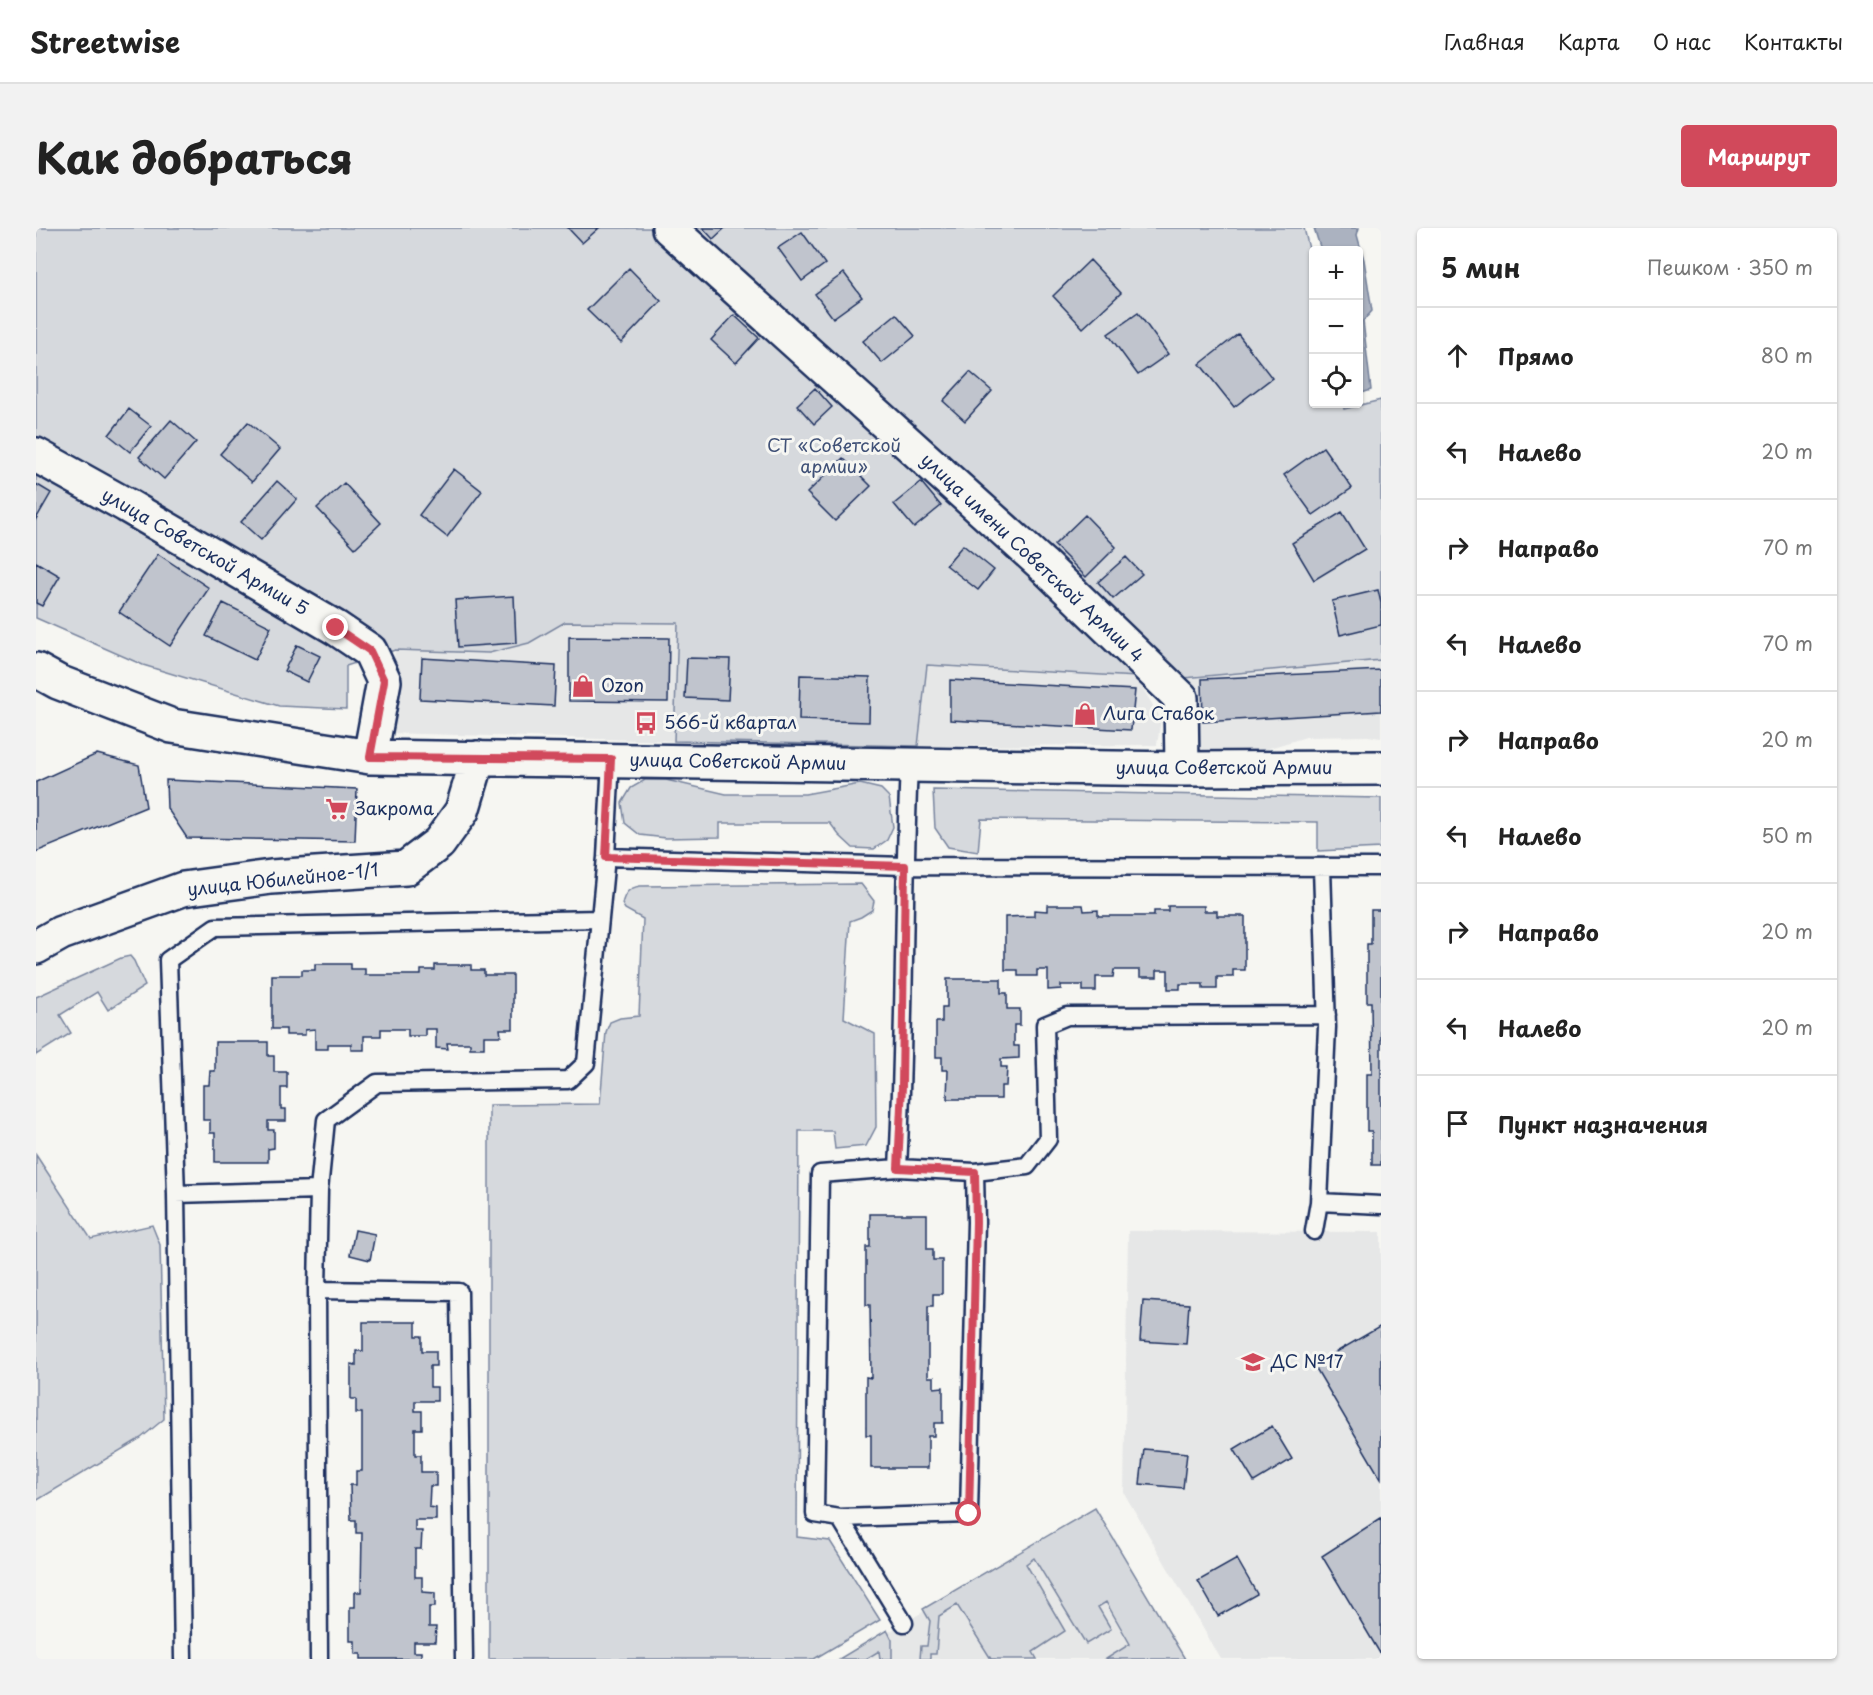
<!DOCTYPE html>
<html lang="ru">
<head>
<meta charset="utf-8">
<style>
  :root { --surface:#fff; --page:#f2f2f2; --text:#222; --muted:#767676; --line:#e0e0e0; --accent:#d1495b }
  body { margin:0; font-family:"Playpen Sans",sans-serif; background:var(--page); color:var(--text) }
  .controls { position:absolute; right:18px; top:18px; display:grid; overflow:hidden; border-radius:6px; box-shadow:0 2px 4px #0004 }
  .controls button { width:54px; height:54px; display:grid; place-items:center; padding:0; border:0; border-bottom:2px solid var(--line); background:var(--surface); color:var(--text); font:30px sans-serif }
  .stop { position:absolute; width:18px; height:18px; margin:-14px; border:4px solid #d1495b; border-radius:50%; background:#fff }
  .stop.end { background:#d1495b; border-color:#fff; box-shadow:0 2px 6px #0008 }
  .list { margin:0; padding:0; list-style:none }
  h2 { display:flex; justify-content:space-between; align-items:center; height:78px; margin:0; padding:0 24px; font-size:26px }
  h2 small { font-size:20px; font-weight:400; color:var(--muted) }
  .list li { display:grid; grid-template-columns:39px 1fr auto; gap:18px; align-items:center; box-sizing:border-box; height:96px; padding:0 24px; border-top:2px solid var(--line) }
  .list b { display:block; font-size:22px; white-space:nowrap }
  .list em { font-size:20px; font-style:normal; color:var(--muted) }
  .icon { flex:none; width:33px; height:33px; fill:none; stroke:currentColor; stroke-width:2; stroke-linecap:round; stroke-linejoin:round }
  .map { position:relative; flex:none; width:1345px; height:1431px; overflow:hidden; border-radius:6px }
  header { display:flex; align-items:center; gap:36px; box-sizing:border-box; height:84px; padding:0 30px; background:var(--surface); border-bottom:2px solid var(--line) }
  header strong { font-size:28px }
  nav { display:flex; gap:33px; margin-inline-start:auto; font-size:21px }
  .intro { display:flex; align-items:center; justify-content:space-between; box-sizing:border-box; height:144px; padding:0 36px }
  h1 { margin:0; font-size:42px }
  .button { padding:15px 27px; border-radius:6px; background:var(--accent); color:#fff; font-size:21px; font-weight:700 }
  main { display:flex; gap:36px; padding:0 36px }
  aside { flex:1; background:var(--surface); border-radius:6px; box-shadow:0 2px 4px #0004 }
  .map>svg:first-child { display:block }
  .built { fill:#e6e7e7 }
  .green { fill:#d6d9dd; stroke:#78849e; stroke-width:1.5 }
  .water { fill:#abb2c0; stroke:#717e99; stroke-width:1.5 }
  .building { fill:#c0c4cd; stroke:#1b2f5e; stroke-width:1.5 }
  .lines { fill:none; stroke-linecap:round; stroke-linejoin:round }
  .service-casing { stroke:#1b2f5e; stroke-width:21 }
  .minor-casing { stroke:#1b2f5e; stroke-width:38 }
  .service { stroke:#f6f6f2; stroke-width:16 }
  .minor { stroke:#f6f6f2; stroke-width:33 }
  .route { stroke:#d1495b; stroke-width:8 }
  .labels { text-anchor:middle; stroke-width:6; stroke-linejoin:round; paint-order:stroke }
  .park-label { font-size:18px; fill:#405177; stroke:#f6f6f2 }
  .street-label { font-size:18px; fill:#1b2f5e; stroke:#f6f6f2 }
  .poi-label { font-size:18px; fill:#1b2f5e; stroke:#f6f6f2; text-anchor:start }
</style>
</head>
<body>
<header>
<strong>Streetwise</strong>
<nav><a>Главная</a><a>Карта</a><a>О нас</a><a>Контакты</a></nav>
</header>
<div class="intro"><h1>Как добраться</h1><a class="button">Маршрут</a></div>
<main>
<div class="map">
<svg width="1345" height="1431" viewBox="0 0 1345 1431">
  <rect width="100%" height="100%" fill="#f6f6f2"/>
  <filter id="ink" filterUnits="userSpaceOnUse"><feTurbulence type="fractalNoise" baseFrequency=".0167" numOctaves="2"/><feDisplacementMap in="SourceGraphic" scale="12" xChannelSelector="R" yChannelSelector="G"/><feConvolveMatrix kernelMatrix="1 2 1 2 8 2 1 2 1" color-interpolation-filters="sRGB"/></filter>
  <g filter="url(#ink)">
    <!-- built -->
    <path class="built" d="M529,394l113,1 -4,118 -288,-8 9,-83 94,3 40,-10z
      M1345,432v78l-13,-2 -62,1 -46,14h-64l-9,-73z
      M890,437l210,12 25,42 -4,26 -239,1z
      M1092,1003l253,1v427h-160l-97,-166z
      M1058,1283l88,148h-339z"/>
    <!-- green -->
    <path class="green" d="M0,0h1268l10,42v134h29l1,5 37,-9v260l-208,19 -246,-14 -9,81 -244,-5 4,-118 -113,-1 -36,21 -40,10 -94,-3 -49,16v43l-67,-3 -136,-41 -107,-47z
      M609,552h21l60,14h79l55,-10 21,5 8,8 4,30 -6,13 -13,9 -21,-1 -14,-13 -9,-12h-110v14l-54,1 -26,-3 -15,-12 -3,-20 9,-15z
      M897,562l448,8v50l-63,3v-29l-337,-3 -3,33 -30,-5 -13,-19z
      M825,656l13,17 -2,9 -11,7 -11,4 -6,97 31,16 1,93 -10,19 -31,3 -2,-18h-34l-2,406 33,4 50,79 -66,39h-325v-554l111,-1 6,-72 4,-10 10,-4 19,-2 4,-97 -18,-10 -3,-5c3,-12 7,-16 18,-18z
      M94,728l4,5 11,25 -37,24 -11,-18 -37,23 11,18 -35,22v-58l85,-39z
      M0,927l55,84 61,-14 8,20 4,174 -23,19 -105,63z
      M1059,1280l90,151h-79l24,-15 -24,-42 -8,5 13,22 -25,15 -52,-86 -8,6 39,67 -32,21 4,7h-46l-34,-54 -18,11 -3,38h-6v5h-10l1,-13h6l3,-25 -7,-12z
      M851,1402l5,10v19h-12l-1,-8 -13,8h-27z"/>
    <!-- water -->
    <path class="water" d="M1278,0h45l-2,7 7,25 8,51 -9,10 8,69 -12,4 -1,-144h-37z"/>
    <!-- building -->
    <path class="building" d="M532,0h31l-17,15z
      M667,0h22l-12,11z
      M766,4l23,32 -23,17 -24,-33z
      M1054,32l31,33 -38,35 -30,-32z
      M593,40l32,33 -40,42 -34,-33z
      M808,45l18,24 -29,21 -18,-24z
      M1102,85l30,41 -30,21 -30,-41z
      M860,86l19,22 -33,27 -19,-22z
      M698,87l25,23 -23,25 -25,-23z
      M1202,106l34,44 -38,29 -34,-43z
      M934,144l22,19 -27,30 -22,-20z
      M779,160l17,19 -18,17 -17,-19z
      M93,181l22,17 -21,26 -21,-17z
      M135,192l25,22 -32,37 -25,-22z
      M212,194l32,27 -28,33 -32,-28z
      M1287,219l29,41 -39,27 -29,-40z
      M807,230l28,28 -36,35 -28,-28z
      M418,241l28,22 -35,46 -28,-22z
      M241,253l20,18 -36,41 -20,-18z
      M885,254l20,24 -27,22 -20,-24z
      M308,255l37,40 -26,25 -38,-40z
      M0,256l15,9 -15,26z
      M1306,284l23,37 -51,31 -22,-37z
      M1049,287l31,32 -30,30 -32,-32z
      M927,317l31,25 -16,20 -32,-25z
      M122,326l51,34 -39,58 -51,-34z
      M1090,329l16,17 -29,25 -15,-17z
      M0,334l24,14 -18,30 -6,-3z
      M1342,362l3,13v22l-41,10 -8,-34z
      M478,368l2,47 -58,4 -3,-47z
      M187,375l48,24 -16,33 -49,-24z
      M533,409l100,1 -1,64 -99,-1z
      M261,417l23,11 -13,26 -23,-11z
      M386,430l134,8 -2,40 -134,-7z
      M651,430l43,1 -2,41 -43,-2z
      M1345,442v41l-178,11 -1,-43z
      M764,447l70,2 -1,45 -70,-2z
      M914,452l185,10 -4,40 -181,-10z
      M61,526l42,11 7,42 -110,45v-70z
      M130,552l191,9 -2,52 -168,-3 -20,-30z
      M1011,677h36l1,6 14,-1v6h56v-5h14v-5h36v5h13v5h28v54h-12v7h-16v12h-14v-5h-23v5h-12v-19h-11v7h-17v-7h-26l-1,7h-17v14h-13v-6h-22v4l-13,1v-20h-11v6h-19v-6h-13v-53l29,-1v-6l13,1z
      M1335,682h10v255h-9v-34h-5v-57h5l-1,-72h-4v-58h4z
      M279,736h36v5h14v6h56v-5h14v-5h36v5h13v5h29v54h-13l1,7h-17v12h-14v-5h-23l1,6 -12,-1v-19h-11v7h-17v-7h-27v7h-17v14h-13v-6h-23v5h-13v-20l-10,1v5h-19v-6h-14v-54h30v-5h13z
      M911,751h54v14h6v16h13v16h-6v21h5v12l-18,1v8h6l-1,19h-5v13h-54l1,-29h-6v-13h-6v-35h6v-15h5z
      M179,814h53v14h6v16h13v16h-6v21h5v12h-18v9h6v18l-6,1v13h-53v-29h-5v-13h-7v-35h6l1,-14h5z
      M834,986h57v35h6v11h9v34h-9v12h-5v71h6v11l9,-1v36h-9v13h-6v32h-57v-33h-5v-58l5,1 -1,-73h-4v-58h4z
      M319,1002l20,4 -5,26 -20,-5z
      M1107,1073l46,3 -3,40 -46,-3z
      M327,1094h53v14h6v15h14v15h-6v21h7v14h-22v10h7v18h-7v26h6v17h15v14h-6l-1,21 7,1v12h-21v11h7l-1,18h-6v28h7v15l13,1v14h-6v20h7l-1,15h-21v10h7v7h-60v-5h-6v-13h-5v-34h5v-15h6l1,-59h-6v-13h-5l-1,-35h6v-14h6v-58h-6v-14h-5v-35l5,1v-14h7z
      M1345,1098v153l-67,-114z
      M1236,1198l20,33 -38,23 -20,-33z
      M1108,1221l43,4 -4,35 -43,-4z
      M1345,1290v137l-59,-99z
      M1201,1331l20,35 -39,22 -20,-35z"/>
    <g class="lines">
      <!-- service casing -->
      <g class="service-casing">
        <path id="service" d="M873,537c-6,134 -4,269 -11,403l-78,6 -5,340 25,4 129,-4 7,-292 -1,-50
          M570,629l299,9 476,1
          M862,940l77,4 52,-6 21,-27 -3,-114 22,-9 260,-1
          M140,966l143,-4
          M1283,974l62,3
          M1278,1003l5,-29 8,-175 -5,-159
          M281,1062l142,2 5,367
          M804,1290l64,105
          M147,1431l-7,-465 -8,-234 47,-33 385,-8
          M283,1431l-2,-369 2,-100 7,-70 51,-37 191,-3 18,-17 20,-206 5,-98"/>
      </g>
      <!-- minor casing -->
      <g class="minor-casing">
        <path id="minor" d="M633,0l373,336 139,134 1,71
          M0,227l90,50 210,123 34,23 14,30 -14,76
          M0,442l22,12 114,44 198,31 812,12 199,-1
          M0,719l25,-14 122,-44 88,-12 135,-9 33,-25 23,-32 16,-53"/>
      </g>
      <!-- service -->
      <use href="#service" class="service"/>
      <!-- minor -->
      <use href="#minor" class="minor"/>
    </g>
  </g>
  <g class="lines" filter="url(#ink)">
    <!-- route -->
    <path class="route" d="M300,400l34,23 14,30 -14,76 241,2 -5,98 299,9 -3,220 -4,82 77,4 1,50 -7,292"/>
  </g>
  <!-- icons -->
  <defs>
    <g id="shop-bare" transform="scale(1.8)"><path d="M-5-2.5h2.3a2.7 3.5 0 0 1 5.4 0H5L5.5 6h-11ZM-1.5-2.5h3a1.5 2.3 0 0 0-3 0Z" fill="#d1495b" stroke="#f6f6f2" stroke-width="2.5" paint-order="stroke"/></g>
    <g id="bus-bare" transform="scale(1.8)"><path d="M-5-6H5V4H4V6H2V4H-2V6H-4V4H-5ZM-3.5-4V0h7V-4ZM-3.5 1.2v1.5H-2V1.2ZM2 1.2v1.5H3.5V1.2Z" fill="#d1495b" stroke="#f6f6f2" stroke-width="2.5" paint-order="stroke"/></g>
    <g id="supermarket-bare" transform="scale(1.8)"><path d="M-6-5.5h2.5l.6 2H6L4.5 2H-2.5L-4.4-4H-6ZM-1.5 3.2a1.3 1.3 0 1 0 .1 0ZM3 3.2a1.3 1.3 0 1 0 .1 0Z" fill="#d1495b" stroke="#f6f6f2" stroke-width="2.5" paint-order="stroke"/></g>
    <g id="school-bare" transform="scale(1.8)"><path d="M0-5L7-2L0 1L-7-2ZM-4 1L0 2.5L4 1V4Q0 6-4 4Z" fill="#d1495b" stroke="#f6f6f2" stroke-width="2.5" paint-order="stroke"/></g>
  </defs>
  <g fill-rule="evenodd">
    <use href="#shop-bare" x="547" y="458"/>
    <use href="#shop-bare" x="1049" y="486"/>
    <use href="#bus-bare" x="610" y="495"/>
    <use href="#supermarket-bare" x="301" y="581"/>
    <use href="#school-bare" x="1217" y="1134"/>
  </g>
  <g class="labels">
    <!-- park labels -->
    <g class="park-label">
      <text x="798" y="224">СТ «Советской<tspan x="798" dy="21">армии»</tspan></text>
    </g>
    <!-- street labels -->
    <g class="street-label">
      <text transform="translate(169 324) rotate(30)" y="6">улица Советской Армии 5</text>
      <text transform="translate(996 330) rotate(43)" y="6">улица имени Советской Армии 4</text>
      <text transform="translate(702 534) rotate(1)" y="6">улица Советской Армии</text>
      <text x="1188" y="546">улица Советской Армии</text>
      <text transform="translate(247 652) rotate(-6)" y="6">улица Юбилейное-1/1</text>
    </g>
    <!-- poi labels -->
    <g class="poi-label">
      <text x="565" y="464">Ozon</text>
      <text x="1067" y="492">Лига Ставок</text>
      <text x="628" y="501">566-й квартал</text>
      <text x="319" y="587">Закрома</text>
      <text x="1235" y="1140">ДС №17</text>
    </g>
  </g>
</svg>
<div class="controls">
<button>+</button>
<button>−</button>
<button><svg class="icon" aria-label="locate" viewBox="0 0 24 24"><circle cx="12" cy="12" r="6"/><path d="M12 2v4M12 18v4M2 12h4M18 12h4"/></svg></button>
</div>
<div class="stop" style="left:933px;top:1286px"></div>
<div class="stop end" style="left:300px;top:400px"></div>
</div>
<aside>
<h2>5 мин<small>Пешком · 350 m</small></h2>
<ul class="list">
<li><svg class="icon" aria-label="ahead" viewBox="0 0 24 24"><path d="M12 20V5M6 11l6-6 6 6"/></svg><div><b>Прямо</b></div><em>80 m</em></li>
<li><svg class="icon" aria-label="left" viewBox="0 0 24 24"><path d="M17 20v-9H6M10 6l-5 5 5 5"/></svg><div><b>Налево</b></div><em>20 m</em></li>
<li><svg class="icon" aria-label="right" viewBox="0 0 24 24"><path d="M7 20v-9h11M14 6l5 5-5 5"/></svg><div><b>Направо</b></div><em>70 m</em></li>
<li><svg class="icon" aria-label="left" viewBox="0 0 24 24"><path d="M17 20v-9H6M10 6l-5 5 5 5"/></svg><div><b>Налево</b></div><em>70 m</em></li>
<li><svg class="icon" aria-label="right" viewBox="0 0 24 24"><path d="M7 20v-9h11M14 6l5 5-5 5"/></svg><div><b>Направо</b></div><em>20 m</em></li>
<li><svg class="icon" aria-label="left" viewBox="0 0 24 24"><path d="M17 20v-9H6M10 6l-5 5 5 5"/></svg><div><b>Налево</b></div><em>50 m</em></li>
<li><svg class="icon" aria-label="right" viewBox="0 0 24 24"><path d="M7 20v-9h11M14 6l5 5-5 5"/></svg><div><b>Направо</b></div><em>20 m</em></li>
<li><svg class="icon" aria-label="left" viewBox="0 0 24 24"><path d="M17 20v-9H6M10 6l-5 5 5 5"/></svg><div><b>Налево</b></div><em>20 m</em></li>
<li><svg class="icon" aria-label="arrive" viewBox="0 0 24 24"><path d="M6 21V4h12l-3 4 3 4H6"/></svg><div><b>Пункт назначения</b></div></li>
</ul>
</aside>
</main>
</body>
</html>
